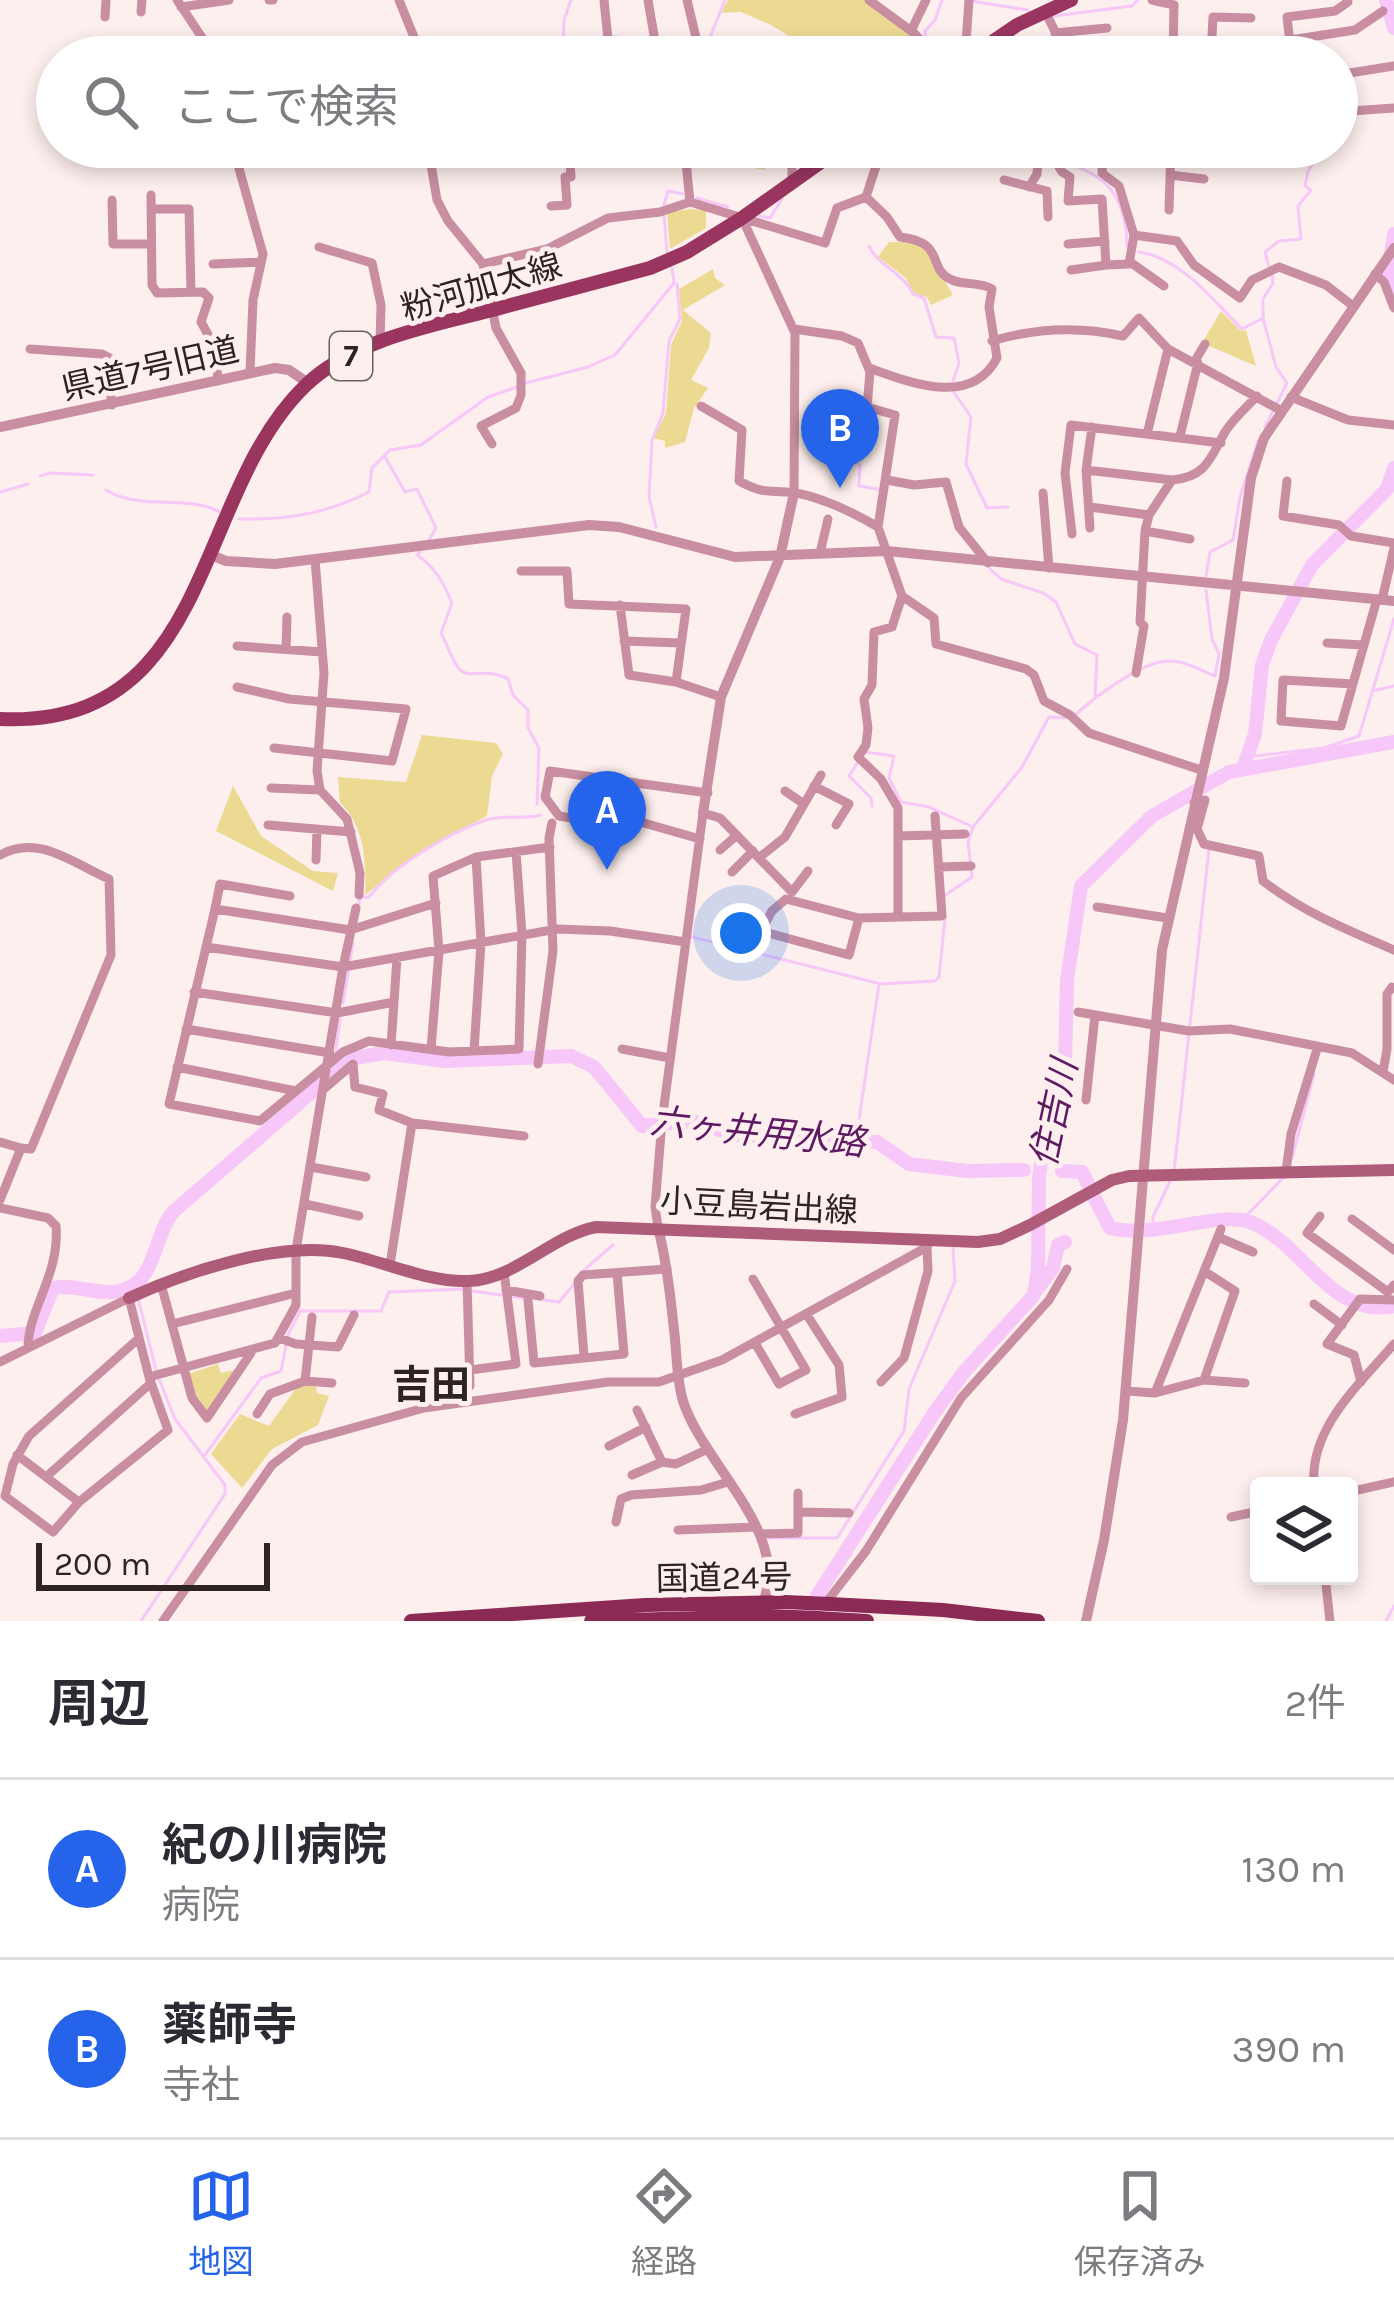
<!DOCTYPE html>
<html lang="ja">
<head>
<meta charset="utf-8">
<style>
  :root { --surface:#fff; --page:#f7f7f7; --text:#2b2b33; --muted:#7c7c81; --line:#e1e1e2; --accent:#2563eb }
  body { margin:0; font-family:Karla,"Noto Sans JP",sans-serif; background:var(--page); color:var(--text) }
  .controls { position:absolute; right:36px; bottom:36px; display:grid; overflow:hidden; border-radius:12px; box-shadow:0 6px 18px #0003 }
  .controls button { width:108px; height:108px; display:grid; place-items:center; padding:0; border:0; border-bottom:3px solid var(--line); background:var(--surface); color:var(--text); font:60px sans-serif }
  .scale { position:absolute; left:36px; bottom:30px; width:234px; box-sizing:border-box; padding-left:12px; border:6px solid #2c2322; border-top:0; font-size:33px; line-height:42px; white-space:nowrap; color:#2c2322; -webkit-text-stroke:9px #fdefed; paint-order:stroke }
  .you { position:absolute; left:741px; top:933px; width:42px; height:42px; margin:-30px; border:9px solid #fff; border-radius:50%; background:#1a73e8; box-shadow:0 0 0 18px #1a73e833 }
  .badge { display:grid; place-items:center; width:78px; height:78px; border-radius:50%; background:var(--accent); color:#fff; font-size:39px; font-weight:700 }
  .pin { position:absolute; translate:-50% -99px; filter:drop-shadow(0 3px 6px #0008) }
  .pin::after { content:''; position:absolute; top:63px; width:42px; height:36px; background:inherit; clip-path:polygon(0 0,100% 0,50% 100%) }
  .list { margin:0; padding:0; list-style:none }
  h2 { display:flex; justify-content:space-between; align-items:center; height:156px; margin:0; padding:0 48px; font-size:51px }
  h2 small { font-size:39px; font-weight:400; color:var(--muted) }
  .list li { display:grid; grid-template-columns:78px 1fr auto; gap:36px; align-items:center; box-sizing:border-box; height:180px; padding:0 48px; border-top:3px solid var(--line) }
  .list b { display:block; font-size:45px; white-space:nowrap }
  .list p { margin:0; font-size:39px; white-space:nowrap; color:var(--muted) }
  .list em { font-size:39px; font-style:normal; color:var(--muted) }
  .icon { flex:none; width:66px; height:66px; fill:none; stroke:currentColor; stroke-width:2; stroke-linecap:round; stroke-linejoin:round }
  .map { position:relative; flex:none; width:1394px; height:1621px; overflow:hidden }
  .search { position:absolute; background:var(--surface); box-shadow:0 6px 18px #0003; left:36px; right:36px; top:36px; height:132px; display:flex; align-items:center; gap:30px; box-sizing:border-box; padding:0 42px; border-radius:66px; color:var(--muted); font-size:45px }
  .sheet { height:516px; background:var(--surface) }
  nav { display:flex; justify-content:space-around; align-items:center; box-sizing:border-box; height:168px; border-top:3px solid var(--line); background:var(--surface); font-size:33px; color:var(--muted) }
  nav a { display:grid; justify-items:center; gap:6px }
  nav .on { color:var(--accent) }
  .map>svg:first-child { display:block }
  .green { fill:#ecda93 }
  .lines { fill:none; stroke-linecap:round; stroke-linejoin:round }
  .stream { stroke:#f7c7f9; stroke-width:3 }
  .river { stroke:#f7c7f9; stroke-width:14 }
  .minor { stroke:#c98ea2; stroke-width:9 }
  .tertiary { stroke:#c98ea2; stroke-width:10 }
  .secondary { stroke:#af5c7b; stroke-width:12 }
  .primary { stroke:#9a3560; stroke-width:14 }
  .trunk { stroke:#8b2a54; stroke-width:14 }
  .trunk-bridge { stroke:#8b2a54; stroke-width:14 }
  .labels { text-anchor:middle; stroke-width:10; stroke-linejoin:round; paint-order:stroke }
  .shield { fill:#fdefed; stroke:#6b605f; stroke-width:3 }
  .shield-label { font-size:30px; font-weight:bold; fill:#2c2322 }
  .street-label { font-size:33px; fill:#2c2322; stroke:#fdefed }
  .water-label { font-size:36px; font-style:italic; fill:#5e1963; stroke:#fdefed }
  .quarter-label { font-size:39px; font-weight:bold; fill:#2c2322; stroke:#fdefed }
</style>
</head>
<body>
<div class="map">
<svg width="1394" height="1621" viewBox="0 0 1394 1621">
  <rect width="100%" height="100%" fill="#fdefed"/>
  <!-- green -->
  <path class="green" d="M728,0h137l48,34 18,23h-107l-53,-32 -30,-13 -20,1z
    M745,147h44v8l-22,-1 -2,16 -22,-4z
    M692,209l14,2v17l-36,21 -3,-37z
    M889,242h25l11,6 28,47 -22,10 -4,-8 -14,-4 -7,-15 -28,-21z
    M713,269l2,9 10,7 -42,25 28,23 -2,15 -18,32 17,8 -14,20 -9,34 -20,6v-7l-12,-3 13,-25 5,-68 11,-24 -3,-32z
    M1221,311l20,20 5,-1 10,36 -54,-23z
    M422,735l74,8 7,11 -11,22 -5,40 -69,37 -53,42c2,-30 -1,-72 -25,-92l-2,-26 68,5z
    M233,786l28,50 52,35 25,2 -5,18 -117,-60z
    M218,1364l3,9 17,-4 -30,43 -14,-15 -6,-23z
    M306,1383l10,1 1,9 12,3 -11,29 -46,24 -30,39 -31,-34 29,-40 29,12 28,-39z"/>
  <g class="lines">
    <!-- stream -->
    <path class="stream" d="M971,1l57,9
      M1054,16l78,-10 6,-6
      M928,41l13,16
      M563,57l1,-37 7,-20
      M702,57l23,-57
      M903,57l23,-17 -1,-9 10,-11 7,-20
      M1059,147c10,20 20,19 37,29 23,14 31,44 31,70
      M797,163l3,-16
      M691,169l1,-22
      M697,198l31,9
      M664,205l4,-14 15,3
      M664,215l3,37
      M759,216l11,2 12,-19
      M869,246c11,22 34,26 44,48l11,4 12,39 18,1 5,25 -6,18
      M1139,252c42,6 74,48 103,77l21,-11 13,49 11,16 -22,44
      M1269,267l-4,-15 14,-11 22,-2 -3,-33 13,-16 -6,-4 3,-15 16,-24
      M1263,317v-18l10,-16 -1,-7
      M526,383l62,-16 27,-12 59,-72 -2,-15
      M953,391l18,26 -5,47 21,44 21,-1
      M856,415l-11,43 15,7 -1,21 24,4
      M385,457l20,35 12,-3 19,39 -7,12
      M40,476l11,-3 42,2
      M106,490c34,21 80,4 114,22
      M0,492l28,-8
      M239,519c47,1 87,-5 130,-27l3,-24 18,-18 31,-5 67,-48 29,-10
      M656,527l-7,-30 3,-57 11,-27 6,-72 11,-22 -3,-35
      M420,552l-3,3c18,12 27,28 35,48l-11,30c6,10 11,29 19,37 9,9 28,-3 48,9l5,16 15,15v18l11,20 -2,56
      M990,569l11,10 42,14 13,9 19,42 22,11 -2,42
      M1206,576l4,-24 23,-12 7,-43 18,-56
      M1372,691l22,-5
      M865,752l29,4 -5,22 12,24 28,5 44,20
      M1247,757l77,-9 35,-12 35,-117
      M859,760l-10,16 22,22 1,8
      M944,896l28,-19 -4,-35 5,-15 49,-60 27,-50 23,1c19,-18 70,-58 98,-57 15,0 30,9 45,15l4,-22 -7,-15 -6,-49
      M359,904l1,-7h9c24,-31 79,-64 117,-77 18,-6 37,0 55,-5
      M692,937l185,46
      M343,1003l10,-60
      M336,1050l4,-31
      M856,1140l23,-156 56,-3 4,-4 6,-59
      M1292,1158l22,-84
      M1174,1172l35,-323
      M1243,1219l41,-42
      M1153,1232v-15l17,-36
      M583,1271l30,-26
      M473,1291l50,7
      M138,1298l18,72
      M538,1299l21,3 15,-18
      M205,1455l56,-77 20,-7 7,-36 12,-24h81l8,-19 74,-3
      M769,1538h68l67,-107 5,-42 46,-108 -2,-33
      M141,1621l84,-127v-9l-50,-66 -16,-40
      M1386,1621l8,-15"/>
    <!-- river -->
    <path class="river" d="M1386,0l8,28
      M1393,299l-5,-27 6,-38
      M1243,768l12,-34 7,-69 9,-25 41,-75 75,-76 7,-21
      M1062,1171l20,1 6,12
      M1094,1197l16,31c44,11 106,-16 137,-7 55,18 83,99 147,85
      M1035,1292l18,-24 5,-23 7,-3
      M0,1336l35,-3 18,-45c20,-4 39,5 59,4 46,-3 39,-53 61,-80l177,-153 34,-6 61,8 126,-5 23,11 48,59 51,-5 40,14 144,7 32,22 58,7 57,-1
      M808,1610l126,-197 30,-41 70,-77 4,-27 1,-92 9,-57 17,-53 2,-86 14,-94 71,-70 77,-44 165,-30"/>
    <!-- minor -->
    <path class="minor" d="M177,0l30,45 2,12
      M269,0h4
      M399,0l23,57
      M604,0l4,40
      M648,0l8,47 37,10
      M687,0l12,50 -3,7
      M869,0l45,33 21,24
      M1152,0l22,5 -1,51
      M181,7l48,-7
      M1045,11l22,45 40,-4
      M141,12l1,-12
      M105,17l1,-17
      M911,31l15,-31
      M1007,32l14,25
      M1055,33l52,-5
      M1290,43l-3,-26 48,-6 13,-9
      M567,47l40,-2 1,-5 28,1 20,6
      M1211,56l2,-39 38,1
      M965,57l4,-57
      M1028,57l32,-15
      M1173,57h70
      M1271,57v-14l84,-13 28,-19
      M1337,75l57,-9
      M1337,112l57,-4
      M233,147l30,107 -10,46 -3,72
      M428,147l9,53 11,21 35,43 13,64 25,45v22l-5,13 -35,18 11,18
      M1047,147l15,25 8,5 -2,24 34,-2 4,66 -35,5
      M1103,147l-1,26 17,13 15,49 43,6 17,24 46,33 12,-18 27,-13 47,18 27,21
      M685,152l5,50
      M618,158l34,-1v-5l33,1
      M1213,159v-12
      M1170,175l34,4
      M1004,180l43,11 1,26
      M792,182v-35
      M1029,187l8,-13 2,-27
      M151,195l1,90 5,8 46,-1 6,6 -8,24 14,25 3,34
      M866,197l21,20 13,20c47,5 26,32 52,43 14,6 27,1 40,9l-3,18 8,51c-26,50 -88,24 -128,10
      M112,200l1,44h38
      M551,206l16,-1 -2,-28h6l-2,-30
      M151,209h38l2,83
      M1169,210l2,-63
      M742,218l53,115 -1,160
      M1068,244l37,-3
      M319,247l53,16 9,42 -1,39
      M1130,262l34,24
      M213,264l47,-2
      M483,264l64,-15 61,-31 52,-6 30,-10 135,41 12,-35 29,-11 12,-37 10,-13
      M1106,265l23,-1 5,-29
      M1375,274l9,8 10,26
      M457,317l24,-27 5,-12
      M794,329l48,7 16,7 12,29 -3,35 28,8 -17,112
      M992,341c43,-13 87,-15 131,-5l16,-18 29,31
      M30,349l72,5 13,7 -6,21 3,23
      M1195,361l10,-17
      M1291,397l57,23 46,5
      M701,406l41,24 -3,51c28,15 30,8 57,12 27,5 58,20 82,34l24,69 32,22 2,26 90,25 8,6 10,26 26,14 19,18 112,37
      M1147,434l21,-85 114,62
      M1180,436l18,-73
      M1086,470l86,10
      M887,480l27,5 32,-3 13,45 29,36
      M1287,481l-4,35 56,9 12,11 43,7
      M1043,493l6,75
      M1090,507l59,8
      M1090,528l-4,-58 6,-43
      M1145,531l45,8
      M1072,534l-7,-61 6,-48 150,18
      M820,553l8,-34
      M315,559l9,114 -7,98 3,19 27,29 13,54 -1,22
      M521,571h46l2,33 117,5 -10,73 -47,-7 -9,-70
      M1382,600l12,-52
      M624,641l57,2
      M1327,643l37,2
      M237,646l85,6
      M286,649l1,-32
      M1136,673l8,-47 -4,-4 5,-91 4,-16 23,-35c34,-3 38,-21 53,-48 8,-13 22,-25 32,-36
      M676,682l45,15
      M1353,684l-70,-4 -2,41 60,5 36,-127
      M237,687l52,12 117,10 -14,52 -118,-13
      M814,786l35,18 -13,21
      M271,788l49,2
      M785,791l19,13
      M1194,803l11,-3 -8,29 7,15 55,12 4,25c40,31 84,49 131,69
      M268,825l83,7
      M898,836l67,-2
      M700,839l-70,-20 -2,9 -69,-12 -14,-19 5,-26 158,22
      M720,850l17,-15
      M0,855c39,-22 74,9 109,24l2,76 -80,194 -10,-1 -21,52
      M760,857l25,-20 36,-62
      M316,860l1,-31
      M939,867l32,-1
      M732,872l21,-21
      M436,903l-86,27 -135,-21 -46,195 91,17 83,-69 26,-11 80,11 70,-3 3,-115 -6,-82
      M1097,907l70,11
      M215,909l5,-25 70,12
      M898,917v-109l-17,-29 -23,-22 8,-12 2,-17 -4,-29 8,-14 2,-53 18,-5 10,-31
      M761,931l88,24 10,-37
      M206,947l137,20 214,-38 53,2 76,11
      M748,955l24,-44 14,-12 73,19 83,-2 -7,-100
      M194,992l143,21 57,-11
      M1078,1012l111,19 41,-2 122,24 42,27
      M186,1029l144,24
      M391,1045l6,-87
      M431,1049l8,-98 -6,-75 43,-19
      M622,1049l48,9
      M474,1051l7,-108 -5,-86 74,-10
      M538,1064l15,-113 -4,-113 3,-15
      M177,1067l119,24
      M1383,1072l4,-23v-55l5,-7
      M325,1088l28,-24 2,23 28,7 -4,16 33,13 112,13
      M1086,1100l9,-85
      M0,1142l21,6
      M311,1167l55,10
      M1286,1171l5,-37 26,-85
      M305,1204l54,12
      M0,1208l48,10 8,8c4,49 -28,83 -28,122
      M1320,1216l-13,17 81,59 6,-7
      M1352,1219l42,31
      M658,1227l-3,-20 7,-86 41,-308 17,5 72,74 16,-21
      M1218,1237l35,15
      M390,1265l22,-142
      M1204,1271l31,20 -31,89
      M753,1279l53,91 -27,14 -24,-41
      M467,1281l3,105
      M161,1284l31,114 15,20 44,-65
      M506,1290l34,6
      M528,1300l6,63 90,-9 -7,-81
      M1314,1304l28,21
      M172,1324l124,-31
      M279,1338l17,6 42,3 16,-32
      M584,1356l-6,-75 5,-6 84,-6
      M0,1362l129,-64 20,79 19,53 -89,72 -26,30 -48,-36 8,-32 16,-28 109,-97
      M470,1370l46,-6 -12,-92
      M149,1377l126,-34 21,-38v-55l47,-283 13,-59
      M305,1381l27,2
      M881,1382l23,-24 24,-87 -1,-24
      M1361,1382l-7,-27 -27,-11 33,-45 34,1
      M1126,1391l29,2 49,-13 41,3
      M1155,1393l66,-164
      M637,1410l25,52 14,2 32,-15
      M257,1414l13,-20 35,-13 7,-64
      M795,1414l47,-17 -3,-32 -32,-50
      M609,1446l37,-19
      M17,1455l62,47
      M632,1475l30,-13
      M46,1477l105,-94
      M1314,1486c-5,-58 45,-101 80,-142
      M1349,1492l45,-10
      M798,1512l51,1
      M1231,1517l28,-6
      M616,1522l5,-23 10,-4 70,-5 27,-8
      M678,1530l78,-3
      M760,1534l38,-1v-40
      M1325,1576l5,45
      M825,1604l41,-53 95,-153 88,-98 18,-31
      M163,1621l109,-156 30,-23 122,-34 184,-26h51l63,-22 205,-113 3,-6"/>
    <!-- tertiary -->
    <path class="tertiary" d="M0,427l275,-59 14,2 19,13
      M211,555l15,6 49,3 314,-39 30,2 116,30 152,-6 507,50
      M703,813l18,-116 59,-140 14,-64
      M658,1227c9,37 13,74 17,112 2,20 2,45 9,65 22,63 109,132 78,201
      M1086,1621l18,-81 19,-120 39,-470 62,-272 27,-200 13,-40 130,-190"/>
    <!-- secondary -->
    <path class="secondary" d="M129,1298c57,-26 152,-58 214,-45 40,8 85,30 126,28 47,-2 82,-45 127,-54l382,15 22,-3 30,-14 82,-45 17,-4 265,-6"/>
    <!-- primary -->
    <path class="primary" d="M970,57l47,-32 54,-25
      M0,719c216,9 191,-224 306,-334 49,-47 131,-60 194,-77 50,-13 100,-27 150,-40l37,-16 55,-34 100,-71"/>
    <!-- trunk -->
    <path class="trunk" d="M830,1604l113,6 95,11
      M817,1618l50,3
      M411,1621l234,-16 140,-3
      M591,1621l178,-5"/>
    <!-- trunk-bridge -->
    <path class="trunk-bridge" d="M785,1602l45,2
      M769,1616l48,2"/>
  </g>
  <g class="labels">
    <!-- shield labels -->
    <rect class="shield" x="330" y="332" width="42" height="48" rx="9"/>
    <g class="shield-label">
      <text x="351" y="366">7</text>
    </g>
    <!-- street labels -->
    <g class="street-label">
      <text transform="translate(481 286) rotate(-16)" y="12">粉河加太線</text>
      <text transform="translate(150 368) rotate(-13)" y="12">県道7号旧道</text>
      <text transform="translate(759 1205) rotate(3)" y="12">小豆島岩出線</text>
      <text transform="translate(724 1577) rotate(-1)" y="12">国道24号</text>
    </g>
    <!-- water labels -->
    <g class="water-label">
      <text transform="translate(1053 1113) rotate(-78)" y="13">住吉川</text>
      <text transform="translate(758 1131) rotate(6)" y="13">六ヶ井用水路</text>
    </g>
    <!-- quarter labels -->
    <g class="quarter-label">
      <text x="431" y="1398">吉田</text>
    </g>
  </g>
</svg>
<div class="controls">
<button><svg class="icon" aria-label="layers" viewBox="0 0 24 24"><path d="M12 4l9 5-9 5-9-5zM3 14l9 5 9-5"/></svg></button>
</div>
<div class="scale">200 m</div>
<div class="you"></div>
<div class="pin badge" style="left:607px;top:870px">A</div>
<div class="pin badge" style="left:840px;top:488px">B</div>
<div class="search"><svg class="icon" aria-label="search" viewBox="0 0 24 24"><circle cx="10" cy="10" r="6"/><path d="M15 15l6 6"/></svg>ここで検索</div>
</div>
<section class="sheet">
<h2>周辺<small>2件</small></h2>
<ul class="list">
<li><span class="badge">A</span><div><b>紀の川病院</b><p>病院</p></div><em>130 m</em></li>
<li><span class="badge">B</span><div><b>薬師寺</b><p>寺社</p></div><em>390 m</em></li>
</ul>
</section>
<nav>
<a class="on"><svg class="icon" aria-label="map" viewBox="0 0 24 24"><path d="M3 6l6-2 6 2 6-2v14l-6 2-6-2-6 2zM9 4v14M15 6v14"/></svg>地図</a>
<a><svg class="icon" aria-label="directions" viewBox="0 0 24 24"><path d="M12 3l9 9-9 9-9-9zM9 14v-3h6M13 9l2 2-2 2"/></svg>経路</a>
<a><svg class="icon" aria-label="saved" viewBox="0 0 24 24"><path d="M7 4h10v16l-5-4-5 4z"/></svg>保存済み</a>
</nav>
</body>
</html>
